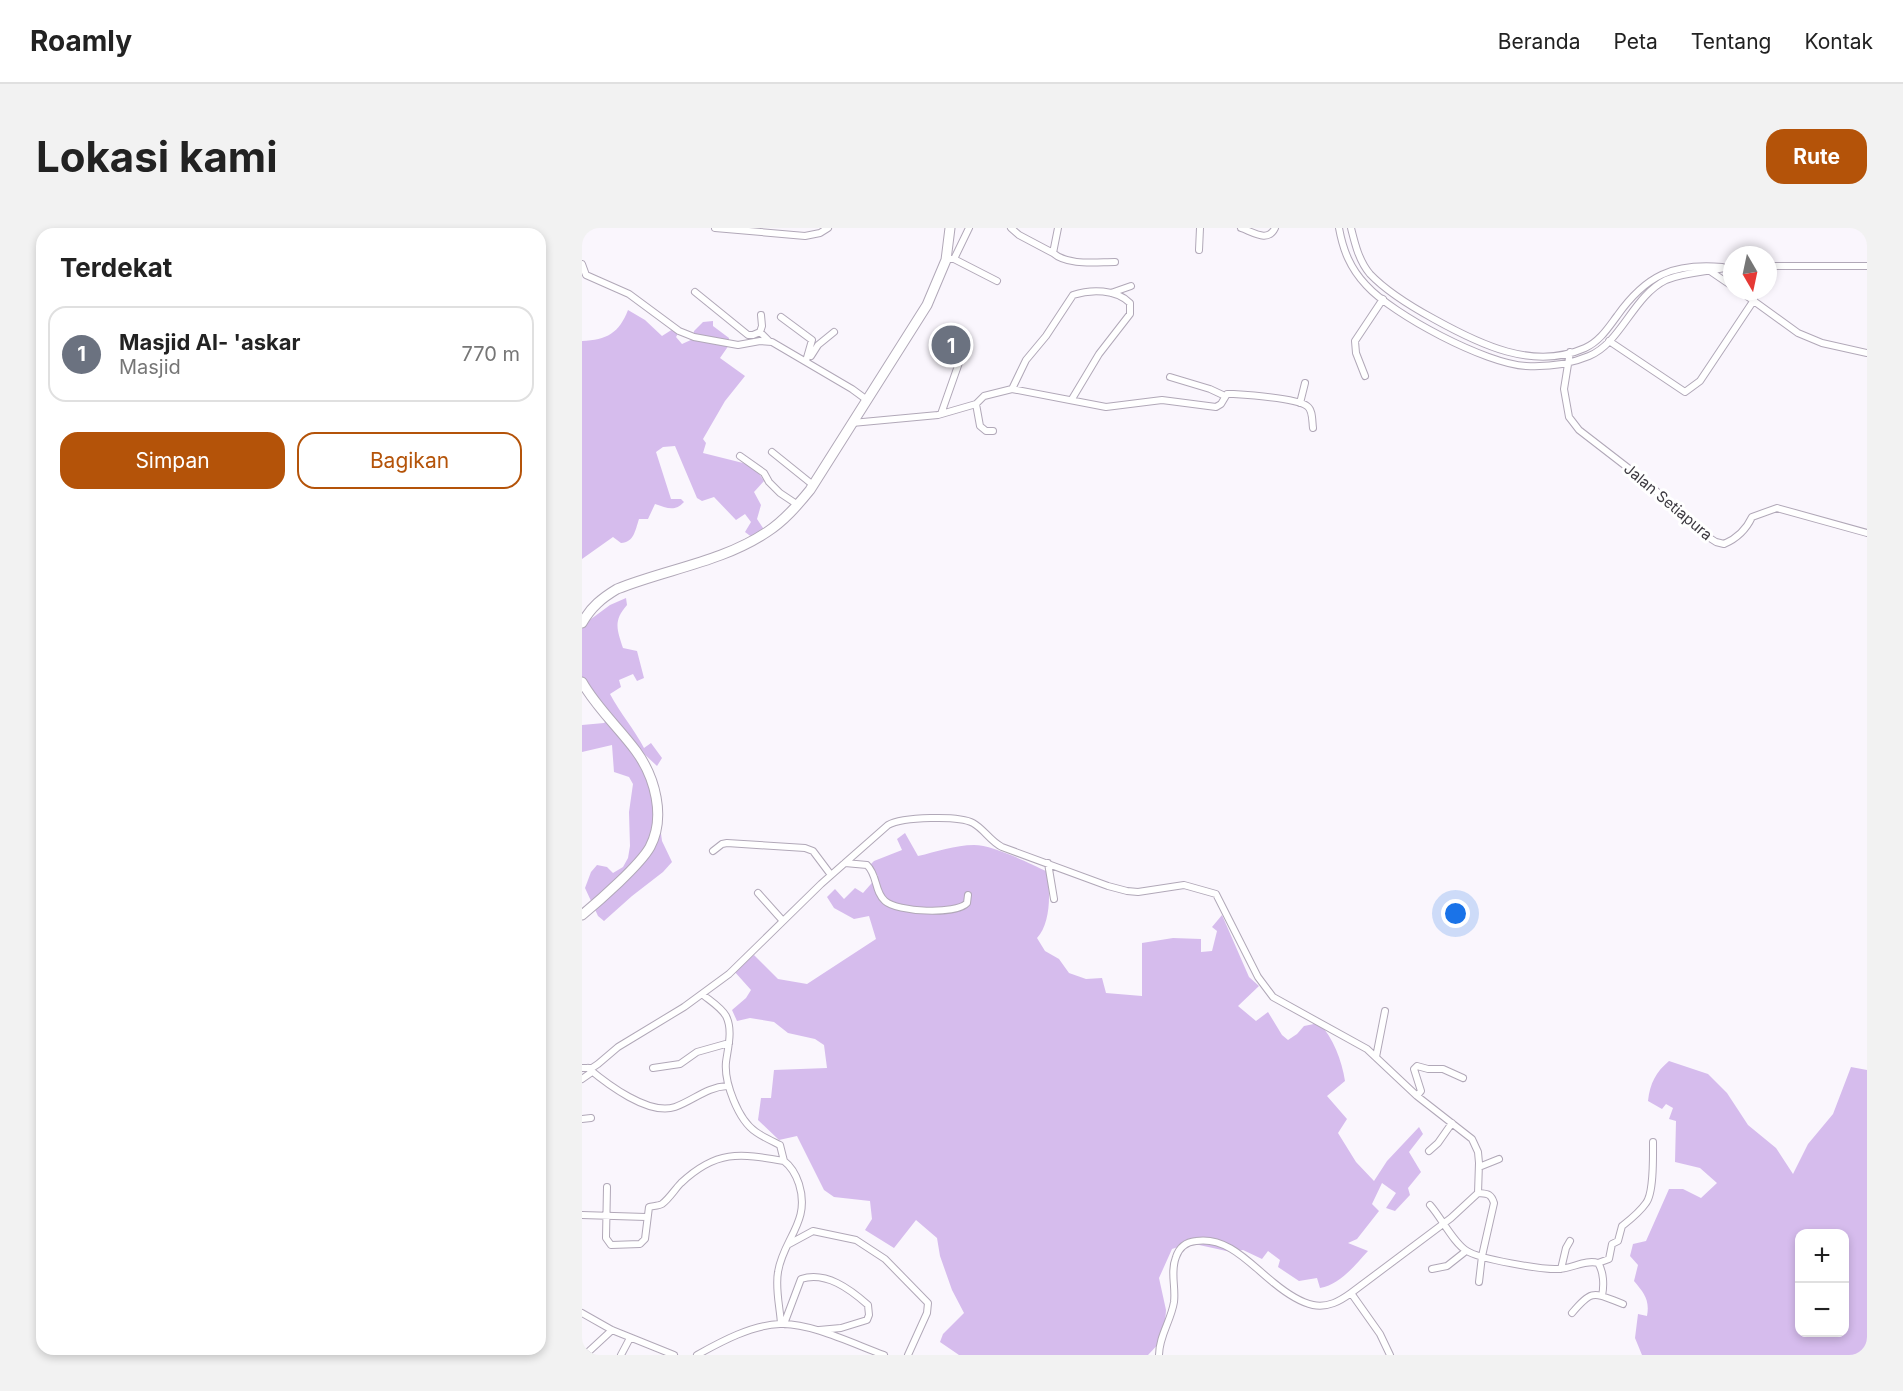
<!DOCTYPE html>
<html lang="id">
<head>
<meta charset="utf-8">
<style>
  :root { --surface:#fff; --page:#f2f2f2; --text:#222; --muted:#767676; --line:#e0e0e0; --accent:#b45309 }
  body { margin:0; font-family:Inter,sans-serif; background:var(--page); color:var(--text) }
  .controls { position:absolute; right:18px; bottom:18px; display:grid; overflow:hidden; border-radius:12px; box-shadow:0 3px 9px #0003 }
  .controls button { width:54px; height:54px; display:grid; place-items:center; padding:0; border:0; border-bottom:2px solid var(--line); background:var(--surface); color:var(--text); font:30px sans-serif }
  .compass { position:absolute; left:1141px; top:18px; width:54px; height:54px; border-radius:50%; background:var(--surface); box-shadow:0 3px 9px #0003; rotate:171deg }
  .you { position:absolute; left:874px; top:686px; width:21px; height:21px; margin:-15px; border:4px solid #fff; border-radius:50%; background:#1a73e8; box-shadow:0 0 0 9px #1a73e833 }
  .badge { display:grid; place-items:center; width:39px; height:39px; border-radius:50%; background:var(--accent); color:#fff; font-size:20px; font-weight:700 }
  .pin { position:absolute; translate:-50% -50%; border:3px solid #fff; box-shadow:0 2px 6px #0006 }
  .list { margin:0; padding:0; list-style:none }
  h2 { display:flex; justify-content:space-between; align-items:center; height:78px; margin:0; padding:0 24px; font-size:26px }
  h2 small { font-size:20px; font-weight:400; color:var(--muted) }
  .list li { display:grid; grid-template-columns:39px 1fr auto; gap:18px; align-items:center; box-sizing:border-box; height:96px; margin:0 12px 12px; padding:0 12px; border:2px solid var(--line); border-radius:18px }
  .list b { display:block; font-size:22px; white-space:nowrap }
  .list p { margin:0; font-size:20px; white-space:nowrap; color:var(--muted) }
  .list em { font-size:20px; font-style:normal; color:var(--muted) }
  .actions { display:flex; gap:12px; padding:18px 24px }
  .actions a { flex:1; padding:14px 0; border:2px solid var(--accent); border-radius:18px; text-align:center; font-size:21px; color:var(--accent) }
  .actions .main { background:var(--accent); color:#fff }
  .map { position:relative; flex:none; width:1285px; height:1127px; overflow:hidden; border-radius:18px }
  header { display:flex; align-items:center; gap:36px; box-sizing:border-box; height:84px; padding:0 30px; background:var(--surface); border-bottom:2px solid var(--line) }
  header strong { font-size:28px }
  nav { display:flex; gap:33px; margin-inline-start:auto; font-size:21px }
  .intro { display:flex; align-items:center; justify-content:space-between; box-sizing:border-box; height:144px; padding:0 36px }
  h1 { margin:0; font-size:42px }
  .button { padding:15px 27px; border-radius:18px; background:var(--accent); color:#fff; font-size:21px; font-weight:700 }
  main { display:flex; gap:36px; padding:0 36px }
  aside { flex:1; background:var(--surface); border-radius:18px; box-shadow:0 3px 9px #0003 }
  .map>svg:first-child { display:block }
  .forest { fill:#d6bced; fill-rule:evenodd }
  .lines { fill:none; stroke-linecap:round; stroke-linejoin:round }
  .minor-casing { stroke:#b1a8b8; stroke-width:8 }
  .highway-casing { stroke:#b1a8b8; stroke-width:11 }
  .minor { stroke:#fff; stroke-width:6 }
  .highway { stroke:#fff; stroke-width:9 }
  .labels { text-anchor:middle; stroke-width:6; stroke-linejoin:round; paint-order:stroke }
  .street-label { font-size:15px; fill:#3c3940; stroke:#fff }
</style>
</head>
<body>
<header>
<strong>Roamly</strong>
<nav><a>Beranda</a><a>Peta</a><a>Tentang</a><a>Kontak</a></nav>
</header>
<div class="intro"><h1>Lokasi kami</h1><a class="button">Rute</a></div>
<main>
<aside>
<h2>Terdekat<small></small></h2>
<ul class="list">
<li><span class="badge" style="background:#6b7280">1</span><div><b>Masjid Al- 'askar</b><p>Masjid</p></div><em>770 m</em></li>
</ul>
<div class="actions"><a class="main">Simpan</a><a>Bagikan</a></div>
</aside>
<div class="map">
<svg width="1285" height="1127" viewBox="0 0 1285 1127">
  <rect width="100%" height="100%" fill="#faf6fd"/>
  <!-- forest -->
  <path class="forest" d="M46,82l17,10 17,16 11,-7 6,3 -3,5 6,7 11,-5 1,-8 9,-9 10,-1v5l16,12v7l-9,13 25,18 -20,25 -22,38 3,4 -3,10 40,10 13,6 8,12 -10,11 7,13 -4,14 8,12 -12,7 -8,-6 6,-10 -6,-8 -9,6 -22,-23 -12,4 -5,-3 -22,-52 -12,1 -7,5 15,47h10l3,3c-9,10 -17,6 -29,2l-7,15h-9c-4,12 -5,23 -18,24l-8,-6 -31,22v-218c25,-1 37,-8 46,-31z
    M44,370l1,7c-14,16 -10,24 -4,43l14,3 7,27 -7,3 -4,-7 -14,6 2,7 -11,7c10,19 24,35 34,54l7,-5 11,15 -5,8 -17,-16 -6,3 7,16 13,5 4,10 5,34 -3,8 2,15 10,21 -9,10 -31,24 -28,25 -6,-5 -13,-28 6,-16 6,-7 10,2 6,6 10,-6 5,-9 2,-12 -1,-34 4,-28 -4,-7 -15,-5 -2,-27 -30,7v-27l22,-2 6,-6 -22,-26 -6,-14v-48l5,-7 23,-17z
    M323,605l13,23c18,-4 37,-11 56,-11 19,0 55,18 72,26 5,18 5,53 -9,67l8,13 14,8 10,14 17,6 16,-1 4,15 36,3v-53l31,-5 28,1v13l11,-1 5,-20 -5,-4 10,-12 27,62 10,9 -21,20 18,15 12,-9 14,23 6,5 9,-6 7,-8 15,-3c14,14 23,38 26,58l-18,15 20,23 -9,14 18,29 18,19 13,-20 32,-34 4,7 -14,18 12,20 -13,16 2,7 -15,16 -9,-3 10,-15 -14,-10 -10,21 7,7 -22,28 -9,4 20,8c-14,15 -27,33 -48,37l-3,-10 -18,3 -21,-14 2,-7 -12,-9 -6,8 -19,-9 -12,2 -41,-9 -18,6 -13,29 7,32 -2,28 -16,17h-189l-19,-13 3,-8 21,-21 -12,-23 -12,-34 -3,-18 -21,-18 -22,28 -29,-18 7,-11 -2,-18 -36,-4 -10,-7 -27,-54 -18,4 -21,-20 3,-22h10l3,-28 53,-2 -3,-23 -9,-6 -27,-6 -14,-11 -24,-4 -13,3 -5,-11 14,-12 5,-8 -17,-19 20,-16 24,24 29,5 69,-45 -7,-23 -15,3 -20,-11 -7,-11 8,-8 9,10 11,-11 8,5 15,-17 -8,-11 4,-4 28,-11 -5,-11z
    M1087,833l39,13 19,19 21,32 28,23 17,26 15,-30 25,-30 18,-47 16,3v285h-225l-7,-17 3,-24 9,2c3,-16 -3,-23 -13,-35l4,-16 -8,-9 3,-12 13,-3 23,-52h14l18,9 16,-15 -17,-15 -25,-6 1,-41 -7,-2 4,-11 -7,-4 -4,5 -14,-8c2,-18 8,-29 21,-40zM1218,1006h44v98h-44z"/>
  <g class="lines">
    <!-- minor casing -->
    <g class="minor-casing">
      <path id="minor" d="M133,0l90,8 15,-3 8,-5
        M429,0l8,7 34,18
        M476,0l-5,25c15,13 43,9 62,9
        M659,0c12,4 27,15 34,0
        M757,0c4,22 11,40 27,57 27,30 120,79 160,81 21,1 44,-2 63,-10 32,-13 44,-60 77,-76 19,-8 43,-8 63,-13
        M769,0c4,16 8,33 19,46 17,18 42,33 64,45 45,25 99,52 151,29 15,-7 23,-20 32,-32 29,-41 56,-53 105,-49
        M617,22l1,-22
        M368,31h4l15,-31
        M372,31l43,22
        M0,36l4,11 43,19 50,37 15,6 44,8 22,-4 12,1 80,47 15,11
        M1186,38h99
        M1128,43l22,15
        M1158,63l58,42 24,10 45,10
        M113,64l53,43h5l7,-3 9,9
        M529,65l20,-7
        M199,89l31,23 -6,21
        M178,104l2,-6 -1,-11
        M1027,113l76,51 15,-11 54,-81
        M988,124l-6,37 5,28 10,13 66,51 60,54 11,7 8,2c14,-6 22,-14 28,-27l25,-9 90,25
        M229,128l7,-11 16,-13
        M783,148l-9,-23 -1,-12 28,-42
        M588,149l40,12 15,7
        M430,161l14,-29 20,-24 27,-41c18,-6 43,-6 57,8v11l-31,40 -27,45
        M718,175l5,-20
        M394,176l4,22 6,5h7
        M359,186l19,-54
        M270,195l86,-8 38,-11 8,-8 28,-7 94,18 56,-7 54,7 5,-3 6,-10h5c15,1 64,4 75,12 6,4 5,15 6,22
        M190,224l41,33
        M158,228l24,17 5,9 11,11 18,12
        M131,623l9,-7 5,-1 78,5 8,3 18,24
        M263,635l22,2c11,11 7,26 18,36 12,11 71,14 82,2l1,-8
        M466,635l6,36
        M176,665l25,28
        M120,766c7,6 19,13 24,22 7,14 2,31 0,46 -2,20 12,58 30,70 7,5 16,9 24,13l4,16
        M794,829l9,-46
        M0,840h10l6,-4 20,-17 66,-40 45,-33 92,-90 67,-59c14,-8 71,-10 85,-2 11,6 17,18 29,24l106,39 19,5 11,1 46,-7 32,9 42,83 15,20 94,52 50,47 55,43 6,13 1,11 -1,30 -27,25 -100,75
        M6,840c19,16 61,48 87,39 19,-7 32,-20 52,-21
        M71,840l27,-4 17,-12 32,-9
        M0,851l10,-7
        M835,868l4,-5 -7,-22 3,-3 11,3h15l20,9
        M0,891l9,-1
        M847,923l9,-8 14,-20
        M897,939l20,-8
        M25,959l-1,51 5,7 29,-1 5,-5 4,-32c3,-1 10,-1 13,-3 7,-5 13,-15 19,-21 35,-33 58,-30 103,-22 8,6 12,14 15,23 12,38 -16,55 -21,88 -3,17 2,35 3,52
        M896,965c9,1 13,0 16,10l-12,53 -3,26
        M848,977c11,12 24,39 37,46 12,8 76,19 91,18 13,0 28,-10 40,-6 6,9 6,23 4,33
        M0,987l64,2
        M207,1016l24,-13 43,9 29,19 43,44 -1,10 -19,42
        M1016,1035l11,-4 3,-15 6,-3 4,-15c9,-7 17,-13 24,-23 8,-10 7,-47 7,-61
        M850,1041l15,-3 19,-15
        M979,1041l5,-21 4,-7
        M0,1085l30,17 62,25
        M990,1085c21,-25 22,-20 51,-9
        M202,1096l17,-45c25,-8 49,10 67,26l1,10 -2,5 -26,8 -22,2
        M3,1127l27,-25
        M39,1127l9,-17
        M115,1127c25,-14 55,-30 83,-31 29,-2 76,21 104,31
        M577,1127c0,-19 12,-34 15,-53 2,-15 -4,-30 2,-45 3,-9 10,-15 20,-16 32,-5 55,24 78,42 11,9 25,19 39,22 15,3 27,-4 38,-12l29,41 10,21"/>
    </g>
    <!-- highway casing -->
    <g class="highway-casing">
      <path id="highway" d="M0,395c9,-16 20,-25 35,-34 50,-20 105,-27 150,-57 17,-11 30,-26 43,-42l117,-185 19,-45 4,-32
        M0,454c14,25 37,46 54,69 19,26 30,66 14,96 -10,18 -51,54 -68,68"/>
    </g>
    <!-- minor -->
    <use href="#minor" class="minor"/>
    <!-- highway -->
    <use href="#highway" class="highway"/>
  </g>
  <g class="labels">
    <!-- street labels -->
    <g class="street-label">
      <text transform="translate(1086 274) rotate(40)" y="5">Jalan Setiapura</text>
    </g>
  </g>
</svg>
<div class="controls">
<button>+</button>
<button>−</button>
</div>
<svg class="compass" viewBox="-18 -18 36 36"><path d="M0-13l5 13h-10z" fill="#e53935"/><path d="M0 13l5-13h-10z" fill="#767676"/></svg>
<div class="you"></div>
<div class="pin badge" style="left:369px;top:117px;background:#6b7280">1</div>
</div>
</main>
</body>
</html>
